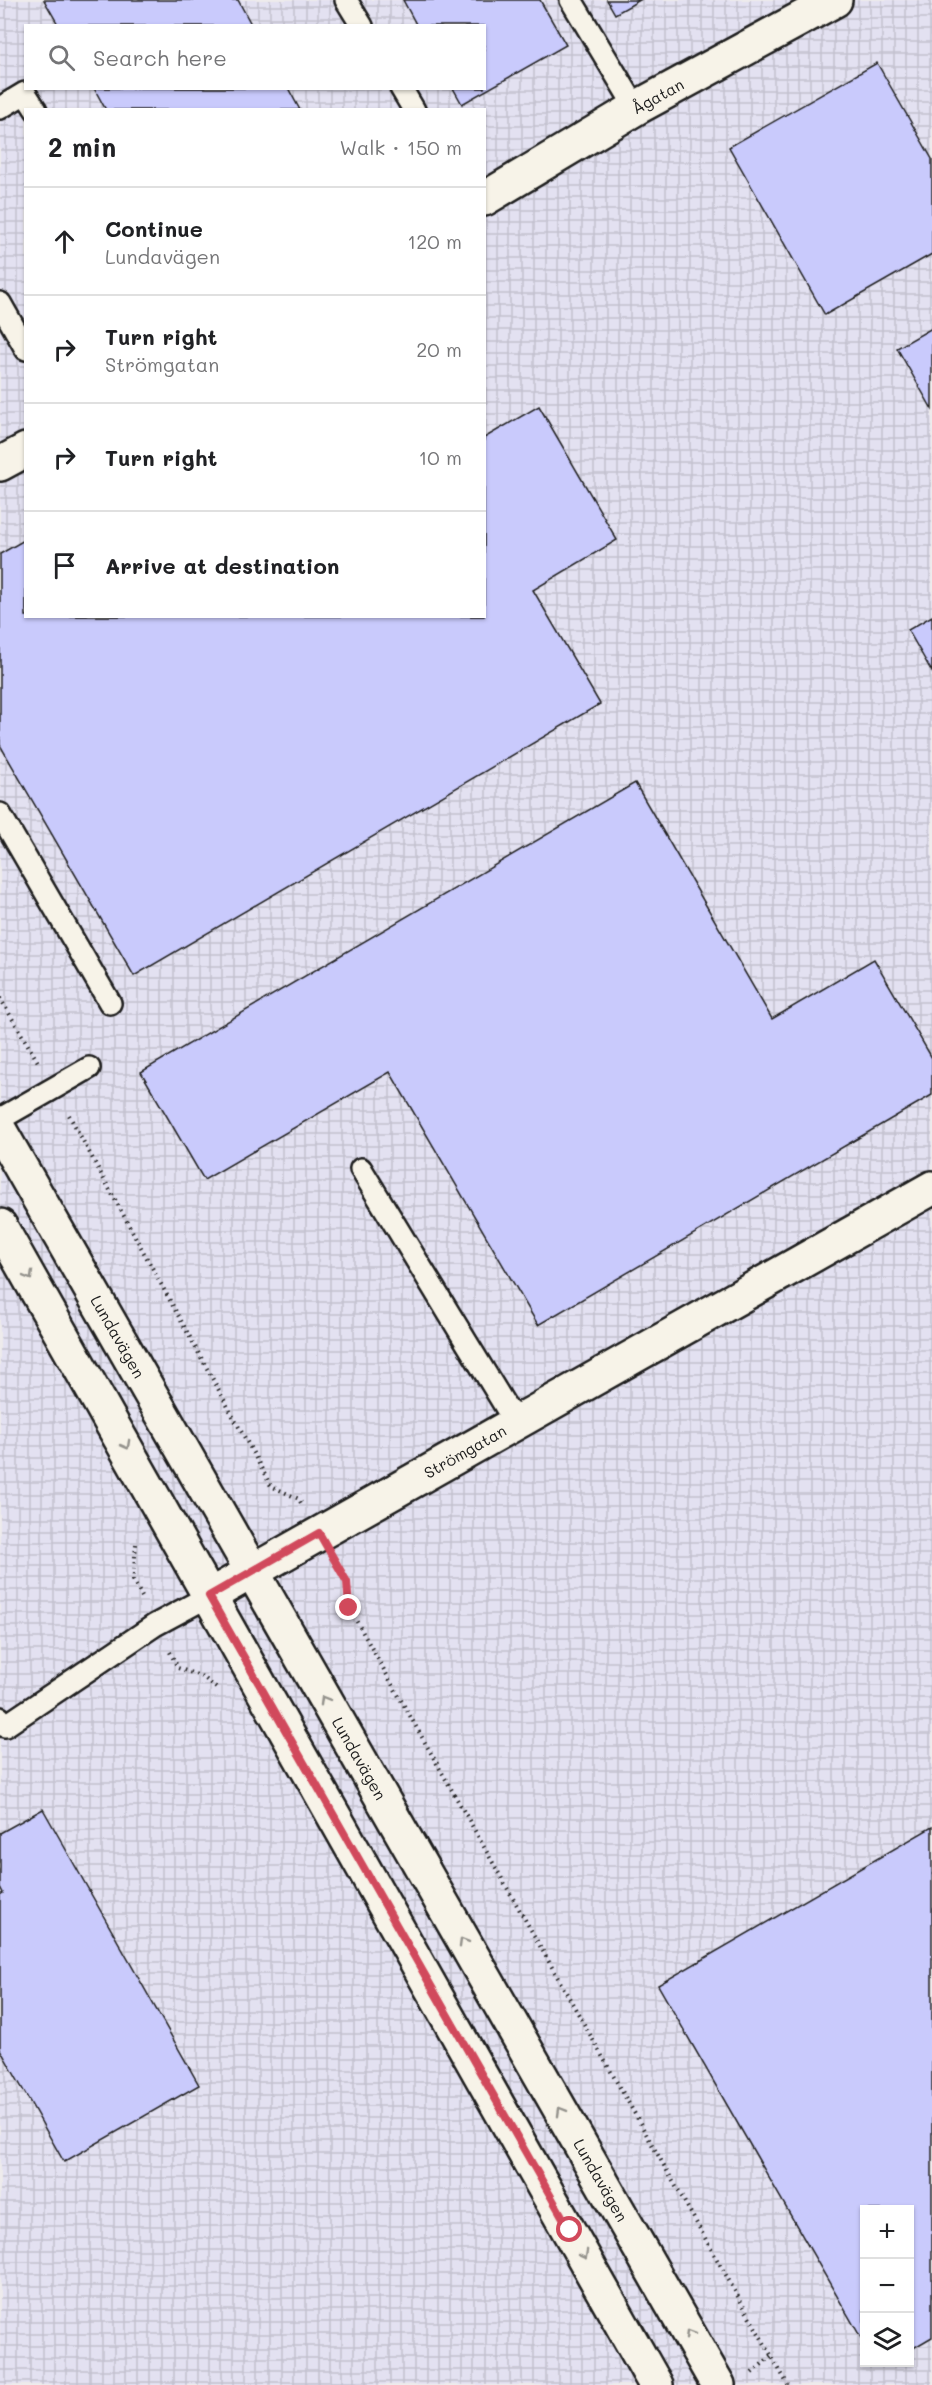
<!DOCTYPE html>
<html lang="en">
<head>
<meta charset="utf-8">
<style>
  :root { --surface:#fff; --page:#f6f6f6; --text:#202124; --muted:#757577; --line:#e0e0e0 }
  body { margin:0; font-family:Mali,sans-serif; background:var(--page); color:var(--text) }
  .controls { position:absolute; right:18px; bottom:18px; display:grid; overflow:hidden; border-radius:0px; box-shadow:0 2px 4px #0004 }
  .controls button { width:54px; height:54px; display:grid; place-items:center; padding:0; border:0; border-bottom:2px solid var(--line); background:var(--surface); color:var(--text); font:30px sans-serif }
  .stop { position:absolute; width:18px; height:18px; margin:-14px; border:4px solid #d1495b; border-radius:50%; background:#fff }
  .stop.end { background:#d1495b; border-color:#fff; box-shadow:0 2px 6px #0008 }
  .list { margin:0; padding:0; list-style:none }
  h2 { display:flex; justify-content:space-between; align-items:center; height:78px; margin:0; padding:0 24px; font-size:26px }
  h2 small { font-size:20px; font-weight:400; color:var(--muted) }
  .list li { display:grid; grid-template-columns:39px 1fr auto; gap:18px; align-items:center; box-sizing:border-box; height:108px; padding:0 24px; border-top:2px solid var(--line) }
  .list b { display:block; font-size:22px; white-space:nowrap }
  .list p { margin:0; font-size:20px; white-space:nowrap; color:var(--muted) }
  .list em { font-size:20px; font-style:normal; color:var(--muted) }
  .icon { flex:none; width:33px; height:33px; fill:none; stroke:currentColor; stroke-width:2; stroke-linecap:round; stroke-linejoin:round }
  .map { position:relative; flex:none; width:932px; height:2385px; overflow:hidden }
  .search { position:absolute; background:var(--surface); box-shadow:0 2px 4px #0004; left:24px; top:24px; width:462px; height:66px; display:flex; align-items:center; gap:15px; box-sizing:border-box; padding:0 21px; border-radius:0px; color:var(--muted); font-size:22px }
  .panel { position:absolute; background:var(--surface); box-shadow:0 2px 4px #0004; left:24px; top:108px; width:462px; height:510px; border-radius:0px }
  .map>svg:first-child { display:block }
  .industrial { fill:url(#industrial-grid); fill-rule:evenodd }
  .building { fill:#c9cafc; stroke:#1c1c1c; stroke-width:1.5 }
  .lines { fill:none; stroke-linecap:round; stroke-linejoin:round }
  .lane-casing { stroke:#1c1c1c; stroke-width:26 }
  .street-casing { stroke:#1c1c1c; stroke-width:38 }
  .secondary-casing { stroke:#1c1c1c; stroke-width:38 }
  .path { stroke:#1c1c1c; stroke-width:4; stroke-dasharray:1.5 4.5; stroke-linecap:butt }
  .lane { stroke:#f7f3e8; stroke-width:21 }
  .street { stroke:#f7f3e8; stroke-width:33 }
  .secondary { stroke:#f7f3e8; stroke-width:33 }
  .oneway { stroke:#94928c }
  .route { stroke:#d1495b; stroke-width:8 }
  .labels { text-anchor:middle; stroke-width:6; stroke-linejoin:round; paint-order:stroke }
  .street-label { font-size:16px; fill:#1c1c1c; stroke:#f7f3e8 }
</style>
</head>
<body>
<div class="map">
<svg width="932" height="2385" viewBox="0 0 932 2385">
  <defs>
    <pattern id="industrial-grid" width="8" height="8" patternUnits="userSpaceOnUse" patternTransform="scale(1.5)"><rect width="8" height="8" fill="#e3e1f1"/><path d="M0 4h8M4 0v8" fill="none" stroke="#c2c0ce"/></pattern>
  </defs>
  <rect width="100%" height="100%" fill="#eeebec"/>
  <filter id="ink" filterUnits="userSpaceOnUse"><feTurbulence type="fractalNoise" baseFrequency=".0167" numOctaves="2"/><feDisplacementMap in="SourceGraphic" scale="12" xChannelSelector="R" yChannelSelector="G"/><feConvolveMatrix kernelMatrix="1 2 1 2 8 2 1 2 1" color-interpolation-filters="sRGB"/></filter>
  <g filter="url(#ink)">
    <!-- industrial -->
    <path class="industrial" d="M0,0h932v2385h-932zM26,26h458v62h-458zM26,110h458v506h-458zM864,2210h46v152h-46z"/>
    <!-- building -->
    <path class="building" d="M44,0h194l14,26h-193z
      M403,0h137l26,45 -104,59 -9,-16h31v-62h-67z
      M607,0h33l-25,14z
      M877,63l55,96v95l-107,61 -96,-168z
      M94,88h194l12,22h-194z
      M932,328v81l-35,-61z
      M539,406l78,134 -84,50 67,114 -466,272 -134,-231v-191l26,-15v77h458v-178z
      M932,616v56l-24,-42z
      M635,783l137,236 102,-60 58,99v37l-394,230 -148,-253 -186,108 -63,-108z
      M43,1809l156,276 -135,77 -64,-113v-154l3,-2 -3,-6v-54z
      M932,1827v510l-22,13v-140h-46v133l-206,-358z"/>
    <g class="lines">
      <!-- lane casing -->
      <g class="lane-casing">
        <path id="lane" d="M346,0l16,26
          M571,0l65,108
          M401,88l13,22
          M0,108l25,-15 11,17
          M0,303l26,46
          M0,814l110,189
          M0,1119l89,-51
          M361,1169l154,253
          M0,1718l5,8 150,-101 54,-29"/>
      </g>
      <!-- street casing -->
      <g class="street-casing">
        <g id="street">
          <path id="s1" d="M484,199l152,-91 199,-108"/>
          <path d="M0,464l26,-14"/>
          <path id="s2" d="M209,1596l723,-408"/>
        </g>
      </g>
      <!-- secondary casing -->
      <g class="secondary-casing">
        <g id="secondary">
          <path id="s3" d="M0,1131l718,1254"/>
          <path d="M0,1226l656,1159"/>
        </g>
      </g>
      <!-- path -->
      <path class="path" d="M0,998l38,64
        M69,1115l202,371 28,13 2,4
        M136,1544l-3,36 9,17
        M338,1566l9,16 2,26 439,777
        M170,1652l8,16 25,9 13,11
        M752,2373l19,-17"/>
      <!-- lane -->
      <use href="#lane" class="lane"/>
      <!-- street -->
      <use href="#street" class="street"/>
      <!-- secondary -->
      <use href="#secondary" class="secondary"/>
    </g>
    <!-- one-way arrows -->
    <defs><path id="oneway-chevron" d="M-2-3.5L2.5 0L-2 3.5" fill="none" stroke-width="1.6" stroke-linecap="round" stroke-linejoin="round" transform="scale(1.5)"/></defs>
    <g class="oneway">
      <use href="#oneway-chevron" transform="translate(29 1276) rotate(60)"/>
      <use href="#oneway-chevron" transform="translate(126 1445) rotate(61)"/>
      <use href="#oneway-chevron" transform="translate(324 1700) rotate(-120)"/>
      <use href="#oneway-chevron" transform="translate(463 1942) rotate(-120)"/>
      <use href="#oneway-chevron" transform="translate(561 2111) rotate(-120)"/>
      <use href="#oneway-chevron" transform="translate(584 2255) rotate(61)"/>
      <use href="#oneway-chevron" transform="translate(689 2334) rotate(-120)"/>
    </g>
  </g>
  <g class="lines" filter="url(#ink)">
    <!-- route -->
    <path class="route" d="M349,1608l-2,-26 -28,-49 -110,63 361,634"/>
  </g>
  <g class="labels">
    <!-- street labels -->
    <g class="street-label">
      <text dy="6" stroke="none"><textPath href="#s1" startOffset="202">Ågatan</textPath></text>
      <text dy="6" stroke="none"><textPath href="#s3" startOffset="237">Lundavägen</textPath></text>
      <text dy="6" stroke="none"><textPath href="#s2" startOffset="294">Strömgatan</textPath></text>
      <text dy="6" stroke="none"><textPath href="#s3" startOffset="723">Lundavägen</textPath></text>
      <text dy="6" stroke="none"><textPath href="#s3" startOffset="1209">Lundavägen</textPath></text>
    </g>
  </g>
</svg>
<div class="controls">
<button>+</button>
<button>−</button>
<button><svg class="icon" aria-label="layers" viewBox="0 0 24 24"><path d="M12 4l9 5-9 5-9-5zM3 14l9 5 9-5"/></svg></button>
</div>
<div class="stop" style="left:570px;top:2230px"></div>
<div class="stop end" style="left:349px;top:1608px"></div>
<div class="search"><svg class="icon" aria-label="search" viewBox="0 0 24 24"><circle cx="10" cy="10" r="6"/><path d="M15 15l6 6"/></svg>Search here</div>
<section class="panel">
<h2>2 min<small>Walk · 150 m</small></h2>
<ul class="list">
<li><svg class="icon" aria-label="ahead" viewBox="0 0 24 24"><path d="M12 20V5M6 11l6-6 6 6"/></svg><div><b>Continue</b><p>Lundavägen</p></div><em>120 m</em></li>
<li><svg class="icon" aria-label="right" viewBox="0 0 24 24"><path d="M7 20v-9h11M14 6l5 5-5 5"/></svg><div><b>Turn right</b><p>Strömgatan</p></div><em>20 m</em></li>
<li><svg class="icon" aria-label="right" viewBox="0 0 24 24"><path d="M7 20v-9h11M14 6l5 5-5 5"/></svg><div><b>Turn right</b></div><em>10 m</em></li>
<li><svg class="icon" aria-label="arrive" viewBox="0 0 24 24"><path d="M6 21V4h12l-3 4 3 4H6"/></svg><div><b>Arrive at destination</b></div></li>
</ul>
</section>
</div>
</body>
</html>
